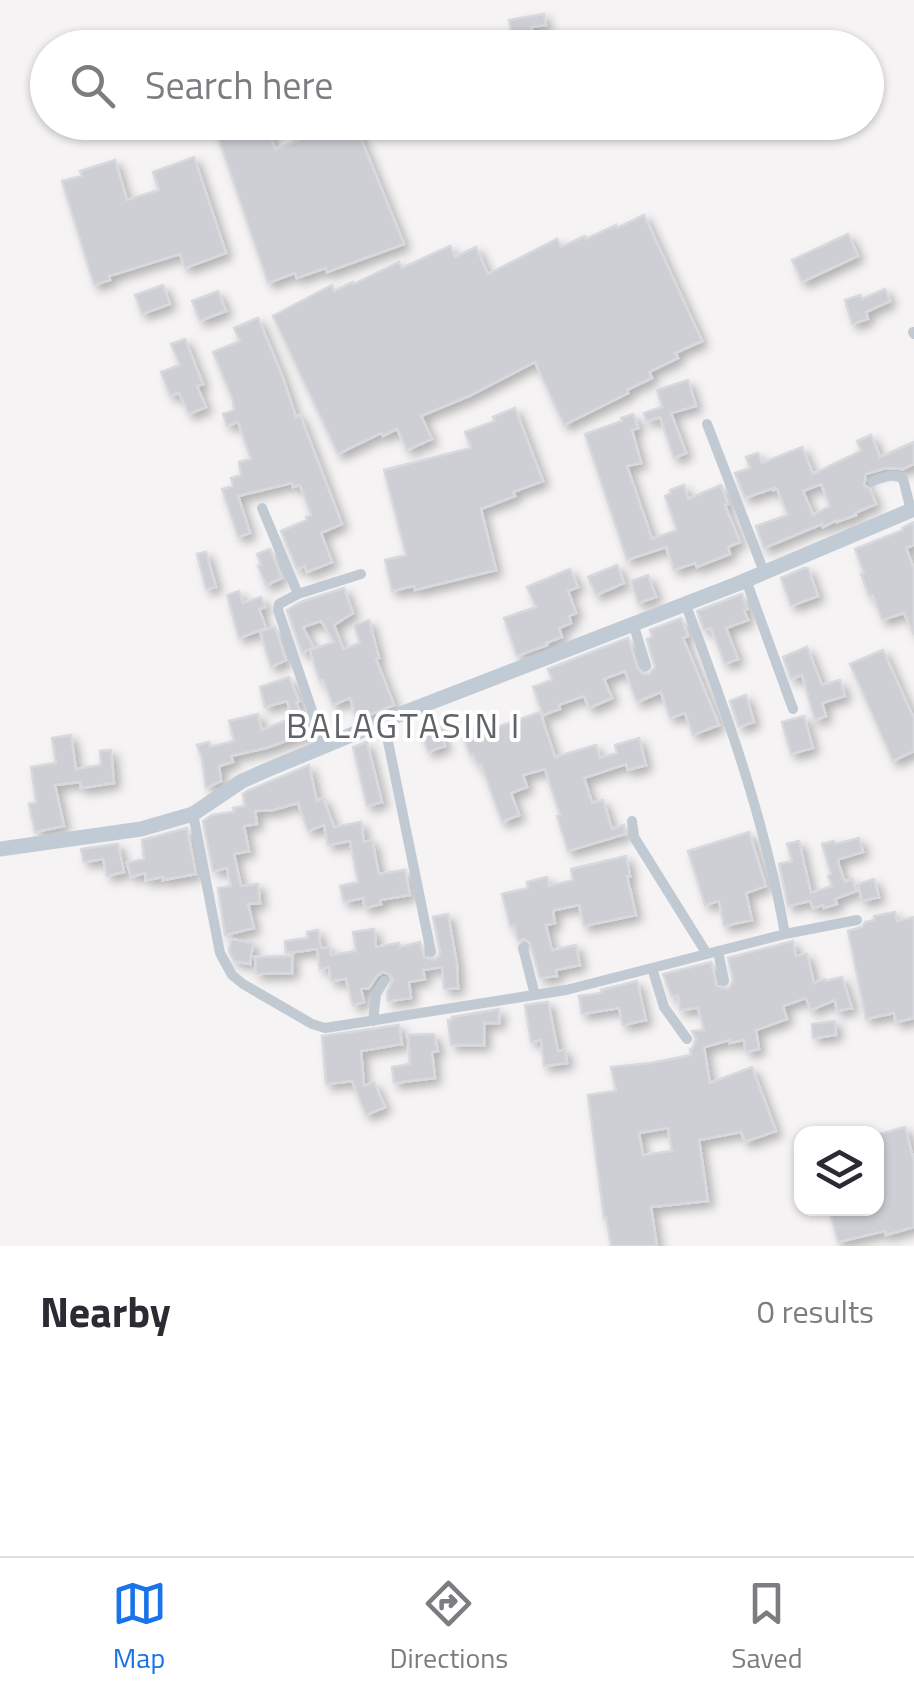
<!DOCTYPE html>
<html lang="en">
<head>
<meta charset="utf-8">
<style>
  :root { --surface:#fff; --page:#f7f7f7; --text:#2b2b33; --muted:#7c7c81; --line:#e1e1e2; --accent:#1a73e8 }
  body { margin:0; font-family:"Titillium Web",sans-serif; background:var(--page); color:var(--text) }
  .controls { position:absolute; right:30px; bottom:30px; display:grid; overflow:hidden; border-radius:20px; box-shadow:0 2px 8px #0004 }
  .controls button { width:90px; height:90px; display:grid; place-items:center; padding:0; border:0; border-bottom:2px solid var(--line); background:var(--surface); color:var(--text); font:50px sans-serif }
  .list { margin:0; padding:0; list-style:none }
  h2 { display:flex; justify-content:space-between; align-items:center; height:130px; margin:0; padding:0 40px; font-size:42px }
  h2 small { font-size:32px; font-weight:400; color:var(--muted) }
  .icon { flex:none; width:55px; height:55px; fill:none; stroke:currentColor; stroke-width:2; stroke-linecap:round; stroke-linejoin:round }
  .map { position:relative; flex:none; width:914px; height:1246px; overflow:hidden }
  .search { position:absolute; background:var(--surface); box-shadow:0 2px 8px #0004; left:30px; right:30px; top:30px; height:110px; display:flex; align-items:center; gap:25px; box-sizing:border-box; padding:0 35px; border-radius:55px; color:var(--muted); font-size:38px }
  .sheet { height:310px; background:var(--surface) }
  nav { display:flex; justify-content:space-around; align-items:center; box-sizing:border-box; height:140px; border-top:2px solid var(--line); background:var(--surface); font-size:28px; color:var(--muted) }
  nav a { display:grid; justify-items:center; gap:5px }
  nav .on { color:var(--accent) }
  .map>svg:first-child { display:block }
  .building { fill:#cdcfd5; stroke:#d7d9de; stroke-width:2.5; fill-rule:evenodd; filter:url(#shadow) }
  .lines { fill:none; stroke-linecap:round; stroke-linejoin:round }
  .street { stroke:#c1cad2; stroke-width:10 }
  .secondary { stroke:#c1cbd6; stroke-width:15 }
  .labels { text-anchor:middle; stroke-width:8; stroke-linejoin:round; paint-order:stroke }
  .quarter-label { font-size:35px; letter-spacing:2.5px; fill:#5f6368; stroke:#fff }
</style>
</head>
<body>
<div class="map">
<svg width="914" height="1246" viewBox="0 0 914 1246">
  <defs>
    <filter id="shadow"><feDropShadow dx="5.5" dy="5.5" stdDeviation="5" flood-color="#0004"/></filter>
  </defs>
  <rect width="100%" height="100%" fill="#f5f3f3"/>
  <!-- building -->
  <path class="building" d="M544,14l2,11 -15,2 2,6 -20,5 -4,-18z
    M213,122h53l9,27 56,-21 1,3 22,-9 50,122 -77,28 -1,-4 -29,10 -2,-5 -27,10z
    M194,157l32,96 -41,15 -5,-14 -71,22 1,4 -16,5 -32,-104 20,-5 -2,-5 35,-11 12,40 32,-10 -6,-18z
    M644,215l58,126 -27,12 3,5 -29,14 3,6 -25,12 1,3 -64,32 -29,-63 -66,34 -48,20 11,23 -25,11 -10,-21 -14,7 -2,-3 -43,21 -65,-138 59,-31 2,6 19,-9 1,2 45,-22 3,6 48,-22 5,11 21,-10 12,27 69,-35 4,8 24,-11 1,3 30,-14 1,3z
    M848,234l10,22 -56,26 -10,-22z
    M163,285l7,19 -28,10 -7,-19z
    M885,289l5,12 -24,11 2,7 -16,5 -7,-24 15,-5 2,4z
    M218,291l8,20 -26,10 -8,-20z
    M258,318l25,60 13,39 4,-2 42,109 -21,9 11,29 -25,10 -2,-6 -8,3 -16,-38 26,-11 -1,-3 5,-2 -11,-30 -7,2 -1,-4 -54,13 12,37 -12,4 -16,-48 11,-3 -2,-8 10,-3 -2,-13 12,-3 -13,-37 -11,4 -4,-12 11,-4 -1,-10 -20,-48 27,-11 -6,-13z
    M185,339l18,45 -6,2 9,21 -17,7 -10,-21 -9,3 -9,-24 19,-7 -9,-21z
    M688,380l8,26 -25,7 15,40 -12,5 -14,-41 -14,4 -2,-8 18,-6 -5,-17z
    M515,408l28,73 -30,11 2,4 -34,13 15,61 -81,20 -1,-4 -22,5 -7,-31 21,-5 -22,-85 87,-22 -6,-16 30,-11 -2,-4z
    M633,414l5,14 -6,2 9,33 -14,3 25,73 25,-9 -12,-34 6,-3 -1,-3 14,-5 4,14 33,-14 7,19 -3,1 15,37 -12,5 2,7 -33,13 -2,-4 -21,7 -8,-23 -39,13 -42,-126 37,-13 -1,-3z
    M871,435l9,22 34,-15v22l-11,5 -17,-1 -20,6 -2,11 6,4 6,15 -21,9 1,2 -19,7v-2l-14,7 -1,-3 -58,24 -8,-22 32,-11 -11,-26 -3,1v-2l-29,10 -10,-25 15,-5 -4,-11 12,-4 4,10 40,-16 11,27 48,-23 -4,-10zM821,484l9,22 -17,9 -10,-24z
    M914,522v23l-8,3 8,21v66l-10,-22 -22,7 -9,-25 -4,1 -8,-22 3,-1 -9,-24 48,-19 -1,-2z
    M270,549l12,29 -16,7 -8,-19 3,-1 -4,-11z
    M206,552l10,35 -10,2 -9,-35z
    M617,565l7,18 -28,12 -8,-18z
    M804,568h4l10,28 -27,10 -10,-28z
    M570,569l8,18 -10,4 8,22 -7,3 2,7 -12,5 3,9 -16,6 1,2 -30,11 -13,-38 32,-11 -9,-20z
    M648,575l8,22 -18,6 -7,-22z
    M344,588l9,25 -19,12 9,24 17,-6 -6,-18 15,-5 10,38 -3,1 18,46 -37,15 -7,-22 -17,7 -10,-25 -3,1 -5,-14 -5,-17 24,-8 -13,-21 -18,6 10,20 -11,6 -15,-43 14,-8z
    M239,591l4,12 18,-6 4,10 -6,2 7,19 -27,10 -12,-43z
    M742,594l5,15 -3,1 4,10 -22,8 12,31 -13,5 -14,-36 -7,2 -7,-19z
    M681,618l7,18 -5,2 36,87 -26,10 -8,-22 -15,5 -9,-26 -24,10 -12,-31 -21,8 8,19 -23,10 -5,-12 -26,9 2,4 -17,6 -10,-28 19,-7 -4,-11 80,-31 10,31 5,5h6l6,-7 -8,-28 5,-2 -2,-7z
    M275,627l11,33 -15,7 -11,-36z
    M807,647l15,38 18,-5 5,16 -23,7 4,13 -11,4 -13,-45 -11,4 -8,-22z
    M883,650l31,69v32l-21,10 -43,-97z
    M289,677l10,24 -3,1 13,31 -43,15 -35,8 2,6 -14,4 2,15 -15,7 -4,-29 -5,-14 12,-3 1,5 24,-6 -5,-20 29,-7 4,16 30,-12 -5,-17 -22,6 -5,-20z
    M746,695l8,27 -15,5 -9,-26z
    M540,712l15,45 41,-12 4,13 17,-5 -2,-8 24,-7 7,27 -18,5 -2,-6 -42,14 8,25 11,-3 9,29 12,-4 1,9 -57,17 -11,-35 3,-1 -15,-46 -22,6 4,12 -16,6 8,22 -17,7 -21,-58 -3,2 -5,-12 -3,1 -8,-23 25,-9 2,7z
    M804,716l9,32 -22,6 -9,-32z
    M437,723l8,23 -17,6 -8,-23z
    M71,735l5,34 25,-4 -1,-14 11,-1 3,33 -33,5 -1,-6 -25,3 9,41 -29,6 -6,-28 7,-2 -5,-35 25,-4 -4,-25z
    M367,742l15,60 -15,4 -14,-59z
    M309,765l8,36 6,-3 11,29 27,-5 3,20 8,-2 7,34 26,-4 5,25 -30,5 1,4 -16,4 -2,-10 -19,4 -4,-16 18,-4 -8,-41 -22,4 -4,-20 -16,6 -10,-28 -25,7 -18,1 2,13 -13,2 5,25 -15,3 7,32 17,-2 2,19 -12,1 6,24 -29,7 -7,-47 13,-2 -4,-18 -14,3 -10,-50 9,-6 22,-3 -1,-4 12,-2 -2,-12 4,-3z
    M187,828l9,46 -33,6v-3l-17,3 -1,-7 -14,4 -4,-14 17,-4 -2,-19z
    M749,832l17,54 -20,7 6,27 -28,6 -5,-25 -14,4 -17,-54z
    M859,838l4,14 -24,7 -1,4 7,19 7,-3 4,12 -21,8 2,5 -13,4 -1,-3 -10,3 -3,-7 -22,5 -9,-42 13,-3 -5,-17 12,-3 12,52 21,-7 -4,-10 3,-2 -9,-30 12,-3 1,3z
    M118,844l6,28 -17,4 -4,-17 -19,3 -3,-13z
    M626,856l4,20h-3l9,39 -52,11 -5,-21 -24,5 -2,2 2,11 -9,2 5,22 2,3 23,-5 4,20 -24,5 1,6 -17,2 -10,-35 -6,-4 -6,2 -4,-16 -4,1 -8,-32 26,-6 -1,-6 20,-5 2,9 24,-6 -2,-11z
    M874,879l5,18 -17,4 -4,-17z
    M895,912l2,9 17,-4v101l-18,4 -2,-9 -28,6 -18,-88 14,-4 3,-5 9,-2v-4z
    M448,914l9,50 1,24 -14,1 -2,-22 -19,3 2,9 -16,3 2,16 -23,3 -1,-9 6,-12 -4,-6 -6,-2 -6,4 -8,12 -8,1 3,13 -11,3 -7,-26 -15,2 -2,-14 -9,2 -3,-20 -31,4 -1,-12 23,-3 -1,-6 11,-2 3,18 9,-1 1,8 25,-4 -3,-19 21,-3 2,18 23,-4 1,4 20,-5 4,15 10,3 5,-4 1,-5 -7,-34z
    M231,939l22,4 -3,21 -16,-3 -5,-10z
    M793,941l3,15 11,-2 7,29 11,-4 1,2 16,-4 10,31 -15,3 -2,-11 -24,10 -5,-12 -23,8 4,13 -31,11 3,19 -13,3 -2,-12 -14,3v-3l-26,7 6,36 42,-16 24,64 -31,11 -4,-10 -42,8 9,61 -57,6 6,39h-46l-5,-29 -2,1 -16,-123 28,-4 -5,-24 40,-4 40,-8 -1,-6h2l4,-10 -4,-8 12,-1 -6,-22 -18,2 -2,-14 -6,1 -9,-23 48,-12 6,24 10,3 3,-2 3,-7 -5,-22zM668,1128l4,23 -29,4 -4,-22z
    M292,956v17l-36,1 -1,-17z
    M637,981l9,39 -23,5 -4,-17 -37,6 -3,-18 23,-3 -1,-3z
    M548,1002l10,49 7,-1 2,13 -23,3 -3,-26 -10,2 -6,-37z
    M499,1009v14h-15v22h-33l-3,-25h4v-3z
    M835,1021l1,14 -23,3 -1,-14z
    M399,1025l3,19 -41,7 3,35 10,-4 11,25 -19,8 -14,-34 -26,3 -4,-48z
    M434,1034l4,17 -6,1 3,26 -41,5 -2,-16 18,-3 -2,-29z
    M905,1127l9,35v65l-28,8 -1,-4 -47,11 -9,-34h47v-73z"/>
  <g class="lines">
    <!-- street -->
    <path class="street" d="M913,332l1,2
      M707,424l57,148
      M872,481c10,-3 22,-9 31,-2l8,31
      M262,508l36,86 63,-20
      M746,580l47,129
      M298,594l-19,10 -1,6 46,136
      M633,623l13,43
      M384,722l47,230
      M193,814l27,139 12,22 11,9 69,40 13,4 241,-38 219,-56c-20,-114 -59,-223 -100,-331
      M632,821l2,16 73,117
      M785,934l72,-14
      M523,948l12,47
      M718,951l6,30
      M652,968l12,39 23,32
      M373,1021l3,-27 8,-13"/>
    <!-- secondary -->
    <path class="secondary" d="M0,849l141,-20 52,-15 49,-33 25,-11 144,-60 326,-126 177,-75"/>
  </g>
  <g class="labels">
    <!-- quarter labels -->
    <g class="quarter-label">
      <text x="404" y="738">BALAGTASIN I</text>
    </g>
  </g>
</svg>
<div class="controls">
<button><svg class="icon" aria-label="layers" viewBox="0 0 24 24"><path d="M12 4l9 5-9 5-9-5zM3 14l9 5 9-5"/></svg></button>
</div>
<div class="search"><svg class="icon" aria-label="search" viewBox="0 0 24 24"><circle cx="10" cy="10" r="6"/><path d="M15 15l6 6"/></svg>Search here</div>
</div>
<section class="sheet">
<h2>Nearby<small>0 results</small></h2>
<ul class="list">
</ul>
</section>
<nav>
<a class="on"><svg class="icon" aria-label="map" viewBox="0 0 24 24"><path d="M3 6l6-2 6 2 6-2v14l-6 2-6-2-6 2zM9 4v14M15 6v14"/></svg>Map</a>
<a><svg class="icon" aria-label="directions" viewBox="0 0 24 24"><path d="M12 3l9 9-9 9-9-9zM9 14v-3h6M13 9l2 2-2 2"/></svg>Directions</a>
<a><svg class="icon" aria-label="saved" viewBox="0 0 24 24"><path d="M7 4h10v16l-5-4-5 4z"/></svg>Saved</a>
</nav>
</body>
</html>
